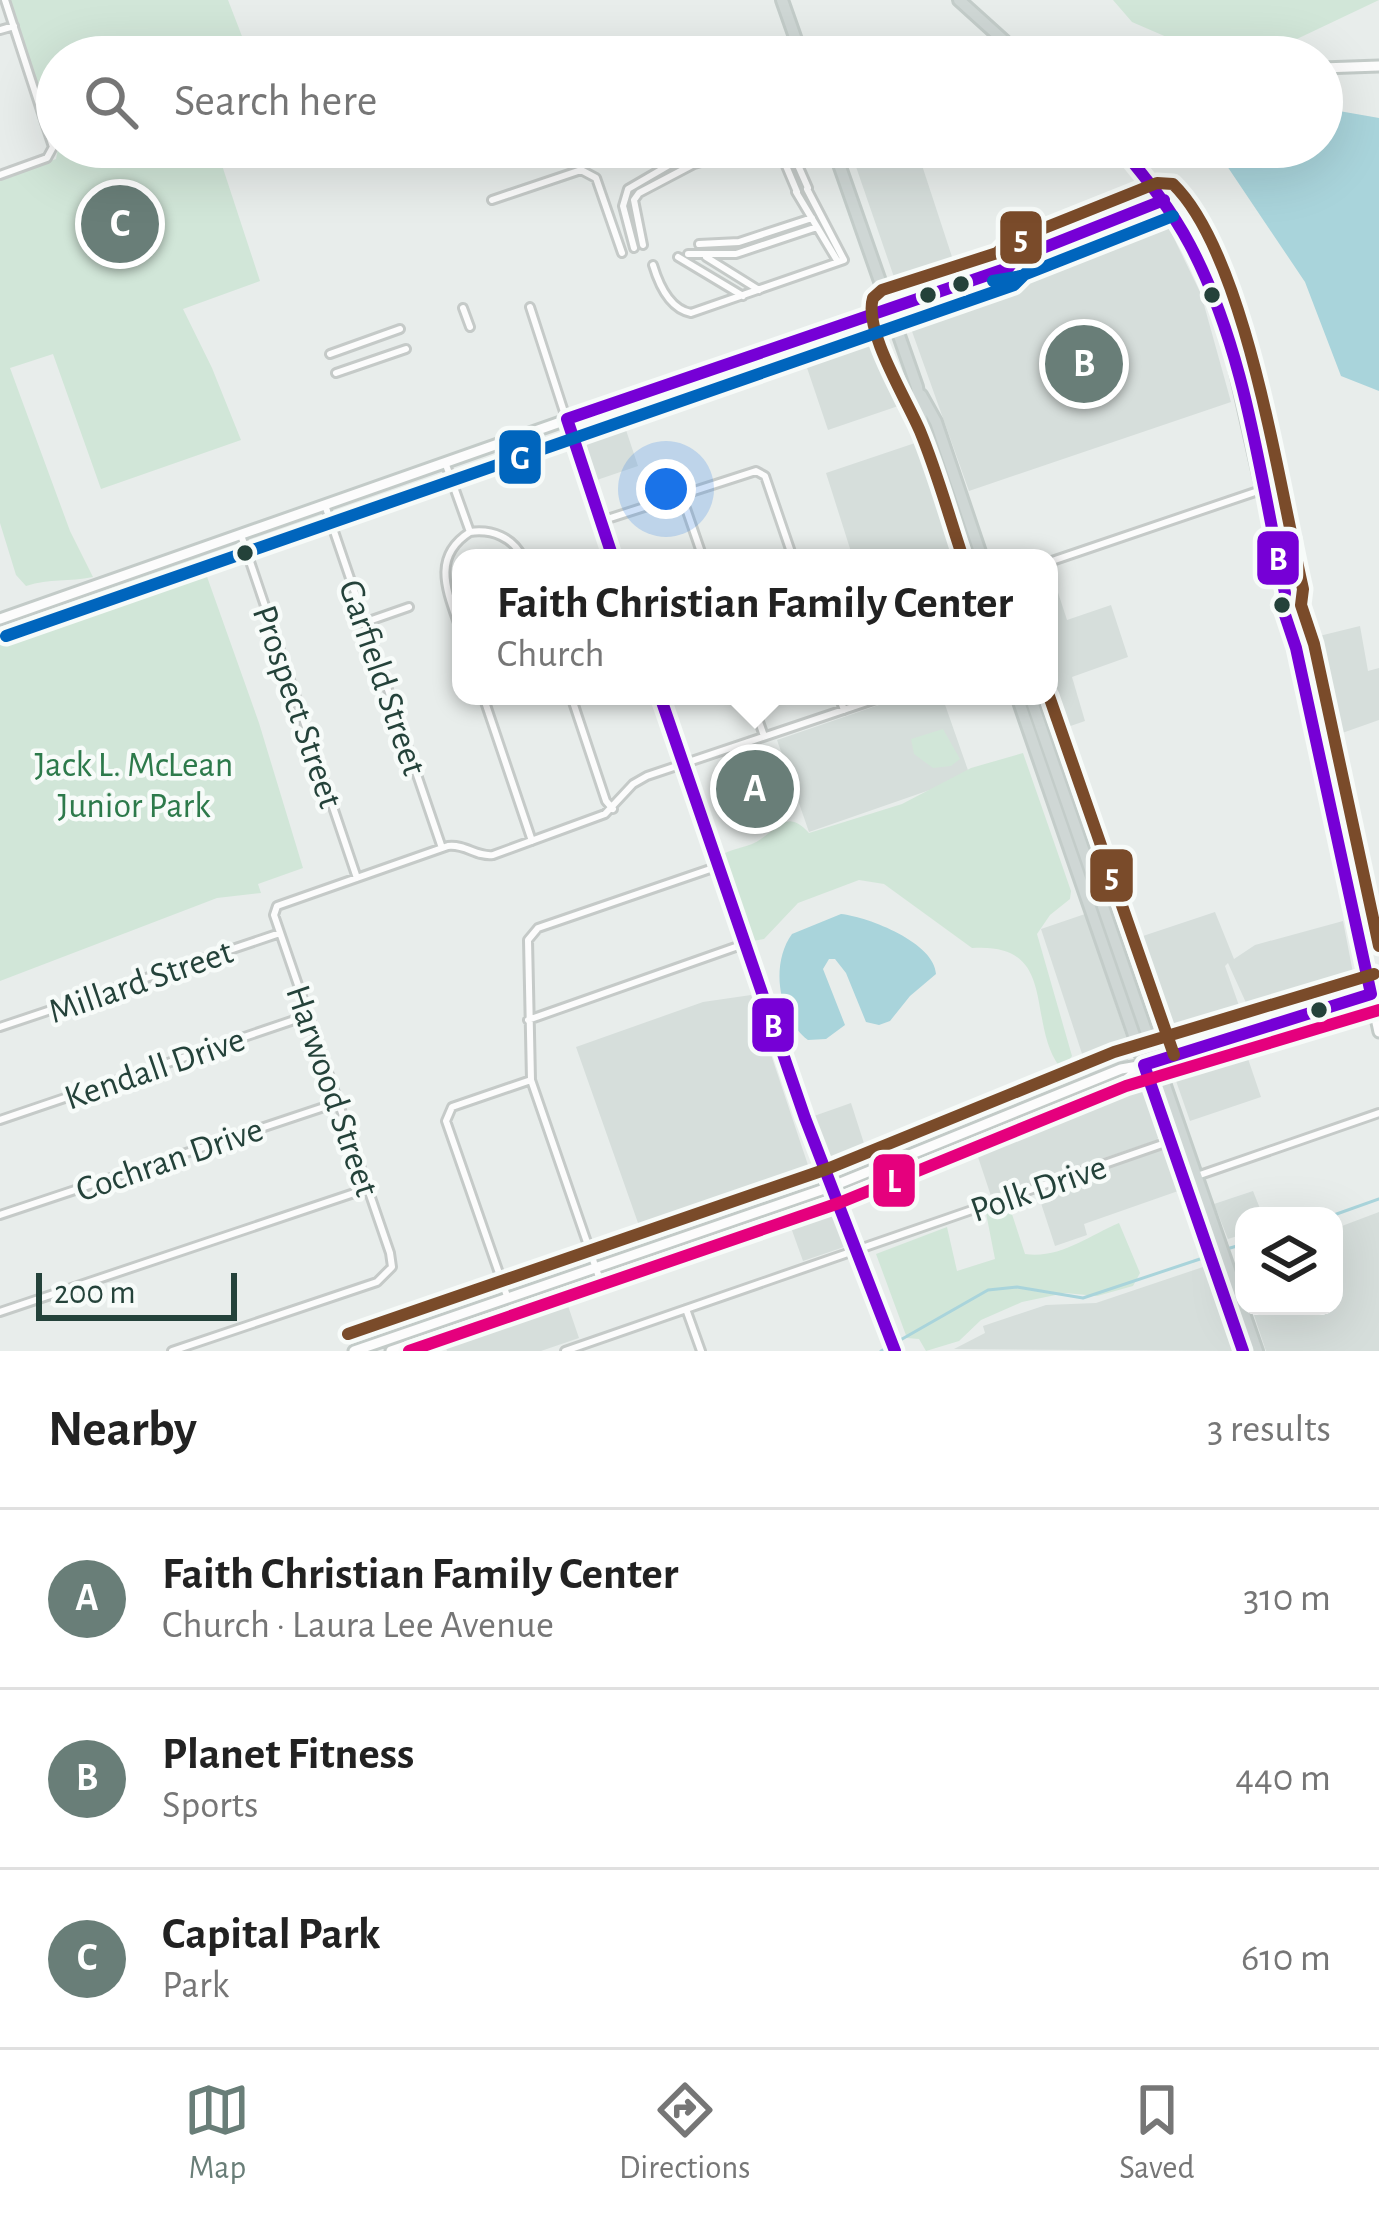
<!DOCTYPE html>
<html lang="en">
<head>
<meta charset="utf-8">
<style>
  :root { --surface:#fff; --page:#f2f2f2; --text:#222; --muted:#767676; --line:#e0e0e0; --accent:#697e78 }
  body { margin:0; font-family:"Alegreya Sans",sans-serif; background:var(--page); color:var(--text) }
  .controls { position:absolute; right:36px; bottom:36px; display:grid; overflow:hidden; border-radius:24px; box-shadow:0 12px 48px #0002 }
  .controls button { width:108px; height:108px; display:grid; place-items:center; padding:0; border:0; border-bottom:3px solid var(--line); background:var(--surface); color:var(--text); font:60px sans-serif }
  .scale { position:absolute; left:36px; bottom:30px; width:201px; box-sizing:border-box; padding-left:12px; border:6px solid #24423a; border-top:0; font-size:33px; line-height:42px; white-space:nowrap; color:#24423a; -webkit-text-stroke:9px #f7fbf9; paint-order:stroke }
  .you { position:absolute; left:666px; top:489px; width:42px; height:42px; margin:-30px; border:9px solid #fff; border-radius:50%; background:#1a73e8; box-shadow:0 0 0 18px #1a73e833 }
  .badge { display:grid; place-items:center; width:78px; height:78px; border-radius:50%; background:var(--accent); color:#fff; font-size:39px; font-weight:700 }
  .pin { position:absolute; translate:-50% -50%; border:6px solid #fff; box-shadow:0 3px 12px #0006 }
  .popup { position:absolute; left:452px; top:549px; width:606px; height:156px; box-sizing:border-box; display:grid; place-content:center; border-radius:24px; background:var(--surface); filter:drop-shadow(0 3px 9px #0005); font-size:39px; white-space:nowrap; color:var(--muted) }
  .popup b { font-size:45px; color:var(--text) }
  .popup::after { content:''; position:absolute; left:50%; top:100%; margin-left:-24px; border:24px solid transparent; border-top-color:var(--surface) }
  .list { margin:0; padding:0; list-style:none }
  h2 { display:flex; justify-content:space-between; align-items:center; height:156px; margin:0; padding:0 48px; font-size:51px }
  h2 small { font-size:39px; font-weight:400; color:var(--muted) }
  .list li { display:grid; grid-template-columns:78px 1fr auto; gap:36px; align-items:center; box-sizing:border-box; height:180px; padding:0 48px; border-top:3px solid var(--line) }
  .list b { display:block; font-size:45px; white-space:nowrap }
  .list p { margin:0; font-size:39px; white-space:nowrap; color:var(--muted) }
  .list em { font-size:39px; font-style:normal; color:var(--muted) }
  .icon { flex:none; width:66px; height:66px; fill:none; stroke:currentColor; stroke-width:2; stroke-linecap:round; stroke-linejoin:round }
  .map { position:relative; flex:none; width:1379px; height:1351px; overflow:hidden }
  .search { position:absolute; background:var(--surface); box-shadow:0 12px 48px #0002; left:36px; right:36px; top:36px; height:132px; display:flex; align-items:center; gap:30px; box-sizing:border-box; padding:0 42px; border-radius:66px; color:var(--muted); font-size:45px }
  .sheet { height:696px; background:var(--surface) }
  nav { display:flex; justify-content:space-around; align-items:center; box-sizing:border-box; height:168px; border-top:3px solid var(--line); background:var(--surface); font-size:33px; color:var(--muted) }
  nav a { display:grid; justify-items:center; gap:6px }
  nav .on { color:var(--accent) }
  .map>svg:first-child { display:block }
  .built { fill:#d6dedb }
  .green { fill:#d1e6d8 }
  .water { fill:#a9d4db }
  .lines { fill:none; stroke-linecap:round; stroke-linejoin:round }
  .stream { stroke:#a9d4db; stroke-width:3 }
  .street-casing { stroke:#c5cac8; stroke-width:12 }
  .secondary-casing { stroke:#c3cbc8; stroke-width:15 }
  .primary-casing { stroke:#c3ccc9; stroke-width:16 }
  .street { stroke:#fcfcfc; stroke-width:6 }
  .secondary { stroke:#fcfcfc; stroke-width:9 }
  .primary { stroke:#cfd7d5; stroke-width:10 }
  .bus-1-casing { stroke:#f7fbf9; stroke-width:21 }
  .bus-2-casing { stroke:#f7fbf9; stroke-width:21 }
  .bus-3-casing { stroke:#f7fbf9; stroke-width:21 }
  .bus-4-casing { stroke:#f7fbf9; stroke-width:21 }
  .bus-1 { stroke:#7600d6; stroke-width:12 }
  .bus-2 { stroke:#e5007d; stroke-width:12 }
  .bus-3 { stroke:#7a4b2a; stroke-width:12 }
  .bus-4 { stroke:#0065bd; stroke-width:12 }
  .bus-dot { fill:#24423a; stroke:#f7fbf9; stroke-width:4.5 }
  .labels { text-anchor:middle; stroke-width:9; stroke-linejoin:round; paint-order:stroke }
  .street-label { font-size:36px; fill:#24423a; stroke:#f7fbf9 }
  .park-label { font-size:36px; fill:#2d7a4b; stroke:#f7fbf9 }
  .line-badge { stroke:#f7fbf9; stroke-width:4.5 }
  .badge-label { font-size:33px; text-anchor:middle; font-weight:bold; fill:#fff }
</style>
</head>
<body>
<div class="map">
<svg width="1379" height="1351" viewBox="0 0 1379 1351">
  <rect width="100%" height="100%" fill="#e8edeb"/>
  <!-- built -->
  <path class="built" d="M888,147h28l40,122 -49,18 -12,-7 -42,-122z
    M1157,221l12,7 32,66 30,108 -262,89 -60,-168 3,-11z
    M873,325l12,7 25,70 -82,28 -27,-80z
    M618,406l20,60 -47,16 -15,-56 7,-7z
    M921,441l41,117h-109l-27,-85z
    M1049,565l18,55 44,-15 17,52 -56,20 13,44 -32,11 -13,-36h9z
    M1360,626l8,45 11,-3v52l-51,18 -21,-99z
    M905,696h37l28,80 -161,56 -32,-92z
    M1215,912l19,47 21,-14 88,-24 12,62 -103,33 -24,-53 -3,3 18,51 -79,28 -6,-7 -33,-96z
    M1085,914l46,137 -3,9 -39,15 -48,-146z
    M751,995l63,188 -170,57 -68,-193 127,-45z
    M1244,1047l17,50 -71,24 -15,-43 3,-9z
    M1136,1085l10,6 15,41 -4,8 -166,56 -15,-45z
    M851,1103l19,59 -27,11 -11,-7 -18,-50z
    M1158,1149l10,3 13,38 -97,34 3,11 -32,11 -18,-55z
    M1253,1191l10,25h-19v18l-16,5 -14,-35z
    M824,1211l11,2 12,33 -44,15 -14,-39z
    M1379,1212v139h-113l-15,-45h83v-77z
    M1206,1266l29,85 -281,-2 31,-16 -2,-7 63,-21 50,-2z
    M566,1300l13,38 -38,13h-94l-3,-9z"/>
  <!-- green -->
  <path class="green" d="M8,0h220l22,57h-193v90h159l44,134 -77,28 29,59 29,72 -140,49 -48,-135 -43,14 60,163 23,46c-24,5 -43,1 -67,9l-10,-11 -16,-52v-344l56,-20 2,-10z
    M1113,0h266l-114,54 -73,-6 -60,-26z
    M200,557l59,166 44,145 -45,16 3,9 -44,5 -217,83v-353z
    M943,729l17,30 -9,7 -18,2 -19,-14 -3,-15z
    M1023,753l48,138 -1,8 -20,16 -13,19 35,122 -6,8 -7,2c-33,-46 0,-124 -87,-118l-88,-64 -25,-4 -61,23 -34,36 -11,2 -33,-80 3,-7c11,-6 27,-7 38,-15 19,-13 27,-29 48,-6l93,-29 69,-36z
    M1009,1205l16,49c35,5 63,-18 94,-31l21,50 -7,13 -36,10 -32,-3 -43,9 -41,18 -22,21 -33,10 -7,-12 -12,-1 -31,-84 71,-27 10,44 38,-12 -9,-46z"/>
  <!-- water -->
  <path class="water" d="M1322,108l57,10v273l-38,-15 -36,-94 -78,-116 -3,-19h98z
    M841,914c28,3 94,29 95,60l-26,22 -20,25 -11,4 -13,-3 -20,-49 -11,-14h-6l-6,10 22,56 -19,14 -18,1c-30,-22 -38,-76 -16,-106z"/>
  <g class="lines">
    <!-- stream -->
    <path class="stream" d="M1331,1216l48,-17
      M1230,1248l14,-4
      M881,1351l107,-61 29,-3 66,11 120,-40"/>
    <!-- street casing -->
    <g class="street-casing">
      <path id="street" d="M0,30l14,-4
        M778,147l19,45
        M790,147l18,41
        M0,175l47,-17 6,-11 -48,-147
        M796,192l42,70
        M492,200l89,-30 15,8 26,75
        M699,244l40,-2 73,-24
        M643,245l-9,-45 5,-7 55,-29 61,-17
        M634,248l-11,-42 5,-17 55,-32 31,-10
        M688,254h48l81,-27
        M678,257l65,39
        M706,257l53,33
        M653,265c6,20 17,44 38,48l153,-53 -37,-71
        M530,307l36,111
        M463,308l7,19
        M330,354l70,-25
        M336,373l70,-24
        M445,462l25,70
        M681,494l22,64
        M325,505l117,343
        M601,521l155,-50 9,5 28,82
        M470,532c22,-3 43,5 53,26
        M241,535l116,343
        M1049,562l212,-72
        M366,622l43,-15
        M461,632c-12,-37 -32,-74 9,-100
        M483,696l49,145
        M571,696l35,105 7,8
        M750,696l14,40
        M839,696l5,14
        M528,1020l216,-76
        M0,1027l280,-94
        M0,1120l309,-105
        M1197,1176l182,-63
        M0,1215l339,-113
        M600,1280l-69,-200 -3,-140 10,-12 181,-62
        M508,1299l-62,-178 6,-14 79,-27
        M686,1309l15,42
        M0,1312l369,-124
        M172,1351l205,-69 15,-15 -2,-14 -116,-338 3,-9 171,-60c18,-2 28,11 45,9l112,-41 28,-30 14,-8 238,-80
        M565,1351l606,-210"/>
    </g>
    <!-- secondary casing -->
    <g class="secondary-casing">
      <path id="secondary" d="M1061,57h33
        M1191,57h10
        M1322,68l57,-2
        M1164,200l33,53 29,77 59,263 -3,13 14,42 83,384
        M567,419l46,139
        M1285,593c12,17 15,35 11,55
        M0,619l888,-312
        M660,696l145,422 90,233
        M354,1351l479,-165 288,-117 23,-4 235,-74
        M391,1351l446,-154 289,-117 18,-15"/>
    </g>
    <!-- primary casing -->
    <g class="primary-casing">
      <path id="primary" d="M782,0l20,57
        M959,0l63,57
        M833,147l84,240 6,40 46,131
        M940,289c11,-19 54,-31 75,-30l129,-48 20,-11 -44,-53
        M888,307l120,-39 7,-9
        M921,395l15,27 46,136
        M1017,696l226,655
        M1030,696l227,655"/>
    </g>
    <!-- street -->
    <use href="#street" class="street"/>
    <!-- secondary -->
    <use href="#secondary" class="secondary"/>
    <!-- primary -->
    <use href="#primary" class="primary"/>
    <!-- bus-1 casing -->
    <g class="bus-1-casing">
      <path id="bus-1" d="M1120,147c26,31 51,62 70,98 56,106 70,232 95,348l-3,13 14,42 75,346
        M567,419l441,-151 7,-9 149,-59
        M567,419l46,139
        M660,696l145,422 90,233
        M1144,1065l99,286
        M1144,1065l227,-71"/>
    </g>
    <!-- bus-2 casing -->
    <g class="bus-2-casing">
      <path id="bus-2" d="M409,1351l430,-148 287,-117 253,-76"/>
    </g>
    <!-- bus-3 casing -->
    <g class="bus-3-casing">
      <path id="bus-3" d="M963,558c-14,-42 -26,-86 -43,-127 -13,-31 -57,-101 -47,-133l9,-8 115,-37 10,-10 150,-60 16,1c73,71 106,302 130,405l-2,16 13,39 65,302
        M1049,696l125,359
        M348,1334l479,-165 287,-117 260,-78"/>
    </g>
    <!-- bus-4 casing -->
    <g class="bus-4-casing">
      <path id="bus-4" d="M993,281l28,-5 152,-60
        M6,636l1008,-351 15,-15"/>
    </g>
    <!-- bus-1 -->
    <use href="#bus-1" class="bus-1"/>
    <!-- bus-2 -->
    <use href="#bus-2" class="bus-2"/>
    <!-- bus-3 -->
    <use href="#bus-3" class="bus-3"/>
    <!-- bus-4 -->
    <use href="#bus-4" class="bus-4"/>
  </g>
  <!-- markers -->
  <g class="bus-dot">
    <circle cx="961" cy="284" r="10"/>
    <circle cx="928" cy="295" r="10"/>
    <circle cx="1212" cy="295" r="10"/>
    <circle cx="245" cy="553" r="10"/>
    <circle cx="1282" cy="605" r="10"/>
    <circle cx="1319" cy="1010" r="10"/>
  </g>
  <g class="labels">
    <!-- street labels -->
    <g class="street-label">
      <text transform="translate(384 677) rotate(71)" y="13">Garfield Street</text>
      <text transform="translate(299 706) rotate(71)" y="13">Prospect Street</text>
      <text transform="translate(140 980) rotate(-19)" y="13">Millard Street</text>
      <text transform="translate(154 1067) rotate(-19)" y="13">Kendall Drive</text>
      <text transform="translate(334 1090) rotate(71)" y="13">Harwood Street</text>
      <text transform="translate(169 1158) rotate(-19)" y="13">Cochran Drive</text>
      <text transform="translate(1038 1187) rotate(-19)" y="13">Polk Drive</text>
    </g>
    <!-- park labels -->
    <g class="park-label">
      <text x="134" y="776">Jack L. McLean<tspan x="134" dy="41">Junior Park</tspan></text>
    </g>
  </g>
  <g class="line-badge">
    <rect x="998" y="209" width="46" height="57" rx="12" fill="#7a4b2a"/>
    <rect x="497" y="428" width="46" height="58" rx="12" fill="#0065bd"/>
    <rect x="1255" y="529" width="46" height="58" rx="12" fill="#7600d6"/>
    <rect x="1088" y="847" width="47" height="57" rx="12" fill="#7a4b2a"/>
    <rect x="750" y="996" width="46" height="58" rx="12" fill="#7600d6"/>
    <rect x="871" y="1152" width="46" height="57" rx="12" fill="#e5007d"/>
  </g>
  <g class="badge-label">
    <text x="1021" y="249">5</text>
    <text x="520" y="469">G</text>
    <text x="1278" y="570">B</text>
    <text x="1112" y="887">5</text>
    <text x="773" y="1037">B</text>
    <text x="894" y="1192">L</text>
  </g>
</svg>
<div class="controls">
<button><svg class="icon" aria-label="layers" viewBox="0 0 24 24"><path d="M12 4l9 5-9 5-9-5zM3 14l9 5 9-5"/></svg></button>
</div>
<div class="scale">200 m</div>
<div class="you"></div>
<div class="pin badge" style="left:755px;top:789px">A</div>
<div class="popup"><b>Faith Christian Family Center</b>Church</div>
<div class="pin badge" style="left:1084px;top:364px">B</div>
<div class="pin badge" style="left:120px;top:224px">C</div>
<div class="search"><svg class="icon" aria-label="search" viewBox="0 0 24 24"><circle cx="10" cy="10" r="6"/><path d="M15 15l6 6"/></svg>Search here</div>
</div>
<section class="sheet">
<h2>Nearby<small>3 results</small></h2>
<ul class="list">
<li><span class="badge">A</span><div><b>Faith Christian Family Center</b><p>Church · Laura Lee Avenue</p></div><em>310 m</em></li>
<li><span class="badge">B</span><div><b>Planet Fitness</b><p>Sports</p></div><em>440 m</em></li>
<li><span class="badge">C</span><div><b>Capital Park</b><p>Park</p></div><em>610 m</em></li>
</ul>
</section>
<nav>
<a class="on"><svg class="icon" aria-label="map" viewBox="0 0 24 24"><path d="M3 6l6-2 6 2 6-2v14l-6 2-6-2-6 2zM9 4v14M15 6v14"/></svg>Map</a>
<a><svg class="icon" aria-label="directions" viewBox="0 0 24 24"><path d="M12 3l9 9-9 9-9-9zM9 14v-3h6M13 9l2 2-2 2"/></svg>Directions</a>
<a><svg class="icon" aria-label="saved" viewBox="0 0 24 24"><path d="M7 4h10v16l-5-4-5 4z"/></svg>Saved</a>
</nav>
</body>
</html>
